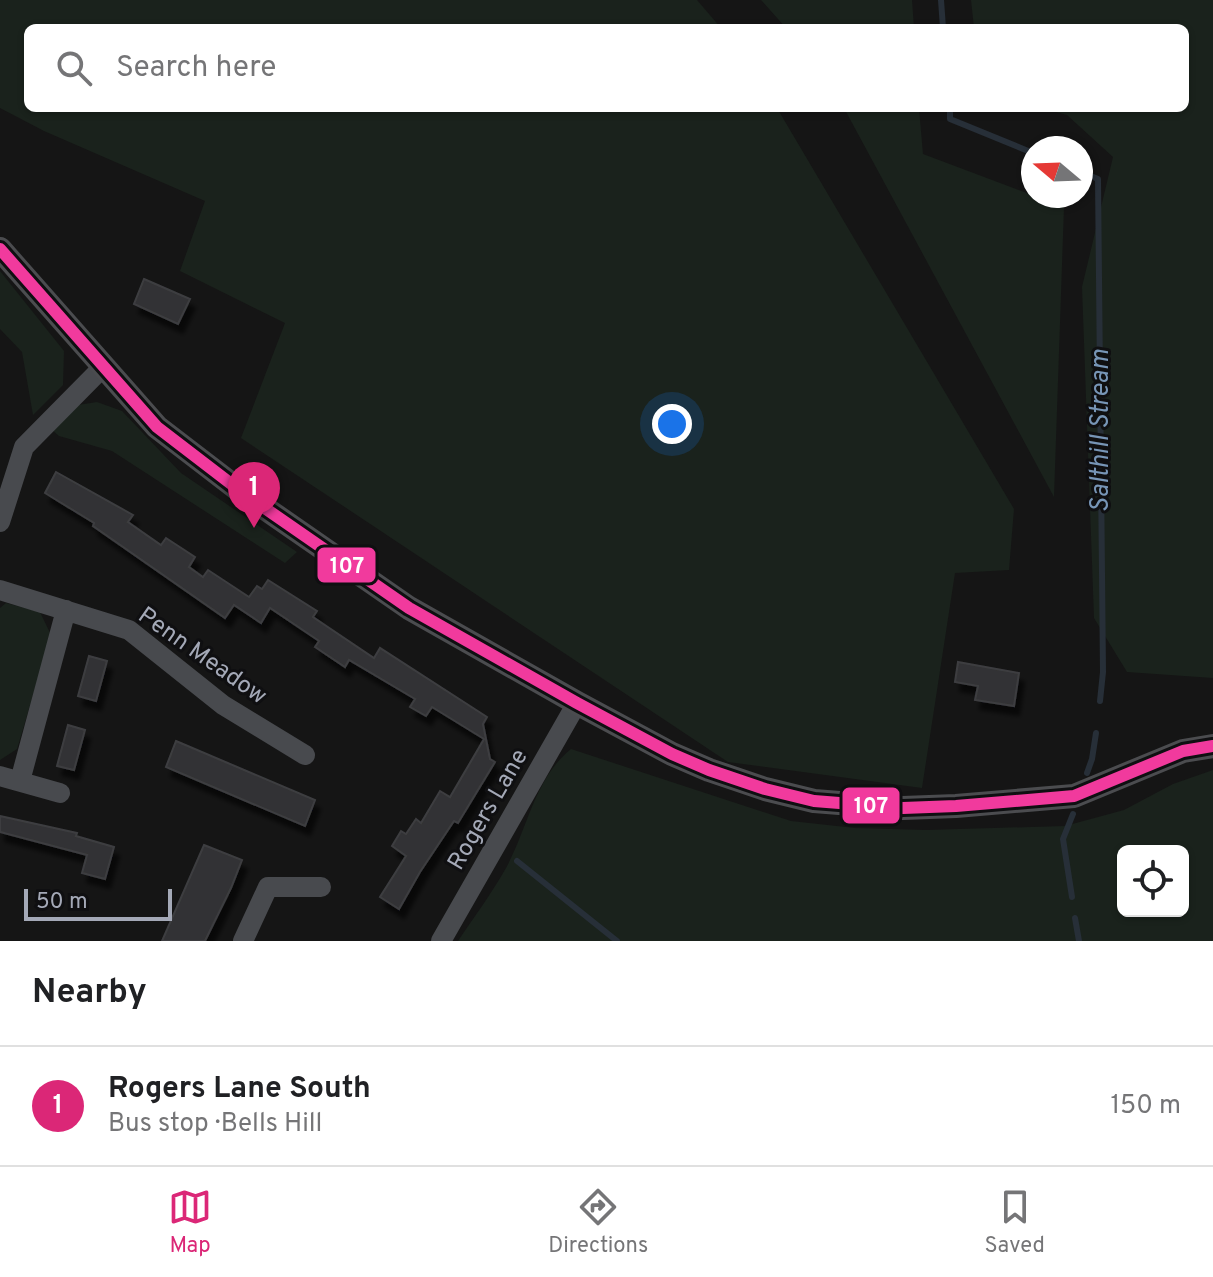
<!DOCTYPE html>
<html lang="en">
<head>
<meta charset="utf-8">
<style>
  :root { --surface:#fff; --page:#f6f6f6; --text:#202124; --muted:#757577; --line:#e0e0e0; --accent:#db2777 }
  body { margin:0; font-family:Overpass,sans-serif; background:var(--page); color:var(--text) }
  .controls { position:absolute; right:24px; bottom:24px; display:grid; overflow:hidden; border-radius:12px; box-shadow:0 2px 6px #0004 }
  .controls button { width:72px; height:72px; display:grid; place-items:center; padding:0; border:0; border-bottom:2px solid var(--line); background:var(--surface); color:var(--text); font:40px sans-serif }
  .compass { position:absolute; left:1021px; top:136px; width:72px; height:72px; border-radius:50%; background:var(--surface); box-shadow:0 2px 6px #0004; rotate:289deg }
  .scale { position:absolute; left:24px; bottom:20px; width:148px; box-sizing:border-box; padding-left:8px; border:4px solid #a4a9b7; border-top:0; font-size:22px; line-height:28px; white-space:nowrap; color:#a4a9b7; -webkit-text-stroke:6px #0f0f11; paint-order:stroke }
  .you { position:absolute; left:672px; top:424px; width:28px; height:28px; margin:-20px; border:6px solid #fff; border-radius:50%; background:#1a73e8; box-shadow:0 0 0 12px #1a73e833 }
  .badge { display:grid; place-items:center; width:52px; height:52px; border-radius:50%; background:var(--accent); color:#fff; font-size:26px; font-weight:700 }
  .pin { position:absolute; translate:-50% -66px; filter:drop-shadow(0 2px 4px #0008) }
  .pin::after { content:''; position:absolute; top:42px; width:28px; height:24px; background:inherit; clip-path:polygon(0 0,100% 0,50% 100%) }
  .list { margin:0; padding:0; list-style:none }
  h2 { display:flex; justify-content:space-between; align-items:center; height:104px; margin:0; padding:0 32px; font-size:34px }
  h2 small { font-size:26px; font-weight:400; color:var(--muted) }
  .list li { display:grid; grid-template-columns:52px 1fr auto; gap:24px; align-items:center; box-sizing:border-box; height:120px; padding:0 32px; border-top:2px solid var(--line) }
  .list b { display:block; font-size:30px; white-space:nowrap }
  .list p { margin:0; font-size:26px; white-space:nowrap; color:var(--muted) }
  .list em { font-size:26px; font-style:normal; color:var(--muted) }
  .icon { flex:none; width:44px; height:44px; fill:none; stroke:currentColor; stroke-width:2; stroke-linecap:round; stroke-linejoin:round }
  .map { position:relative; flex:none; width:1213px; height:941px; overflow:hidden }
  .search { position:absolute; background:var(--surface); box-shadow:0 2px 6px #0004; left:24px; right:24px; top:24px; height:88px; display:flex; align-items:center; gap:20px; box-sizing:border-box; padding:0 28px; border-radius:12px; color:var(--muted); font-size:30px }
  .sheet { height:224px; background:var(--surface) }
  nav { display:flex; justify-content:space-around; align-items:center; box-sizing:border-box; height:112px; border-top:2px solid var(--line); background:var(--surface); font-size:22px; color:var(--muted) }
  nav a { display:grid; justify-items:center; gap:4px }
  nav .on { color:var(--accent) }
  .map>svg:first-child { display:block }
  .green { fill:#1a221c; fill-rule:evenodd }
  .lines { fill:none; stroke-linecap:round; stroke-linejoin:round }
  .stream { stroke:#272f38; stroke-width:6 }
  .building { fill:#333334; stroke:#3d3e41; stroke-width:2; filter:url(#shadow) }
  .minor { stroke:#484a4e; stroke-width:20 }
  .major { stroke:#4b4c4f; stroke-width:24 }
  .bus-1-casing { stroke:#0f0f11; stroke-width:18 }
  .bus-1 { stroke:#f13a9d; stroke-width:12 }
  .labels { text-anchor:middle; stroke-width:6; stroke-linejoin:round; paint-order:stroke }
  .street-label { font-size:24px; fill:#a4a9b7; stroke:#0f0f11 }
  .water-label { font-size:26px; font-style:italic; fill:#7795b6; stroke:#0f0f11 }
  .line-badge { stroke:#0f0f11; stroke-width:3 }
  .badge-label { font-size:22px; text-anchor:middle; font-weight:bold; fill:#fff }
</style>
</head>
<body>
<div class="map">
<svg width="1213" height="941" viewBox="0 0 1213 941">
  <defs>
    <filter id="shadow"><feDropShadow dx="5" dy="9" stdDeviation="2" flood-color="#0009"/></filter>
  </defs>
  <rect width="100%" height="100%" fill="#151515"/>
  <!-- green -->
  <path class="green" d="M0,0h697l24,28h-693v80h749l237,401 -5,61 -54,3 -33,215 -194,-26 -487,-324 44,-115 -105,-52 25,-70 -161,-70 -44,-23z
    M761,0h151l2,28h-128z
    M971,0h242v678l-86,-6 -33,-54 -12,-331 31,-130 -46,-42 -26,-7h144v-80h-211z
    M844,108h75l4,46 141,53 -10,290z
    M0,271l64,80 -1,34 -30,30 -11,-63 -22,-23z
    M97,402l25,9 59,62 116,79 -12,11 -173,-112 -53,-15 -8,-7 27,-24z
    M6,603l34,9 11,23 -34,114 -17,11v-152z
    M571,749l220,72 64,7 71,2 139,-4 59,-16 49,-26 40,-14v171h-755c16,-24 34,-48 48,-73 22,-40 28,-89 65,-119zM1123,851h60v60h-60z"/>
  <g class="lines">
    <!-- stream -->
    <path class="stream" d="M941,0l2,28
      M950,108v11l83,34
      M1081,172l17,7 5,493 -3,29
      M1087,773l5,-14 4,-26
      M517,861l100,80
      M1072,897l-9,-58 10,-25
      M1075,918l4,23"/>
  </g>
  <!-- building -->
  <path class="building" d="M144,279l46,20 -12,25 -44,-20z
    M56,472l77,43 -5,7 33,23 5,-7 29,19 -6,10 14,10 5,-7 41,27 8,-11 5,3 6,-9 49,31 -4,6 61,41 6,-10 107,69 -4,7 7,35 5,3 -37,61 -4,-2 -34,51 -21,37 -19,-12 26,-41 -14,-10 9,-15 5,3 10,-15 5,4 19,-32 10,6 34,-58 -52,-32 -6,9 -16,-9 5,-8 -66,-39 -4,7 -30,-20 4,-6 -49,-33 -9,15 -27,-18 -9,13 -132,-92 1,-3 -49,-30z
    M89,656l18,5 -11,40 -18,-5z
    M958,662l61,11 -5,33 -39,-6 3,-14 -23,-4z
    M68,725l17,5 -11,40 -17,-4z
    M176,741l139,59 -10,26 -139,-59z
    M0,816l77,17 -1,3 38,11 -9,32 -23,-6 5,-18 -87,-23z
    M204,845l38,15 -11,28 -26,53h-43z"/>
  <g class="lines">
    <!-- minor -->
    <path class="minor" d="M0,522l24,-75 80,-81
      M0,590l129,40 94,75 82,50
      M0,776l60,17
      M20,781l46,-171
      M243,941l25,-54h53
      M441,941l136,-238"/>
    <!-- major -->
    <path class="major" d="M0,249l157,178 86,66 166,115 168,95 95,51 37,16 56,19 49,12 89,7 53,-2 118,-10 109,-45 30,-5"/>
    <!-- bus-1 casing -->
    <g class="bus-1-casing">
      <path id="bus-1" d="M0,249l157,178 86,66 166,115 168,95 95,51 37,16 56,19 49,12 89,7 53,-2 118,-10 109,-45 30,-5"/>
    </g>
    <!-- bus-1 -->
    <use href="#bus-1" class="bus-1"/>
  </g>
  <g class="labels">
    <!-- street labels -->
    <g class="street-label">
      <text transform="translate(203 655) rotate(35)" y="8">Penn Meadow</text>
      <text transform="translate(487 809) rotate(-60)" y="8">Rogers Lane</text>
    </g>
    <!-- water labels -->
    <g class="water-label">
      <text transform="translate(1099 431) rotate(-90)" y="9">Salthill Stream</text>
    </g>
  </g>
  <g class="line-badge">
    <rect x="316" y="546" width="61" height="38" rx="8" fill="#f13a9d"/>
    <rect x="841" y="786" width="60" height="39" rx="8" fill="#f13a9d"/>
  </g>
  <g class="badge-label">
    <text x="347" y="573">107</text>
    <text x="871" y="813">107</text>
  </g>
</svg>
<div class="controls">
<button><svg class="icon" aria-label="locate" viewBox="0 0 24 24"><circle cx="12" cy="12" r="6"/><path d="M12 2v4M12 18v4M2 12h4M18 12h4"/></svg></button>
</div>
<svg class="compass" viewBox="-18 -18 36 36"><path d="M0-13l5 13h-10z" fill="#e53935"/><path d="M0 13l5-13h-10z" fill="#757577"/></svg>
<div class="scale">50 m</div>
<div class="you"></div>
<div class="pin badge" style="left:254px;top:528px">1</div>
<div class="search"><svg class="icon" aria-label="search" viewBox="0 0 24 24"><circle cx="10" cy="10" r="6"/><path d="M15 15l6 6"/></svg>Search here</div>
</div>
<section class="sheet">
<h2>Nearby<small></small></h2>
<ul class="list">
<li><span class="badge">1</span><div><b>Rogers Lane South</b><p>Bus stop · Bells Hill</p></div><em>150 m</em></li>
</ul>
</section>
<nav>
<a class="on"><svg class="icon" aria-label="map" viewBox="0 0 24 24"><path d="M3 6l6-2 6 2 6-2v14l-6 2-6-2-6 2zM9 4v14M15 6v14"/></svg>Map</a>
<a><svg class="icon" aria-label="directions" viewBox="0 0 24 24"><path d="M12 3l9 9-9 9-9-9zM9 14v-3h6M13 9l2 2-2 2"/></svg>Directions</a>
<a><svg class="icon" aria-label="saved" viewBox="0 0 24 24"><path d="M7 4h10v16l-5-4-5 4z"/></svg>Saved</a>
</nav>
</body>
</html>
